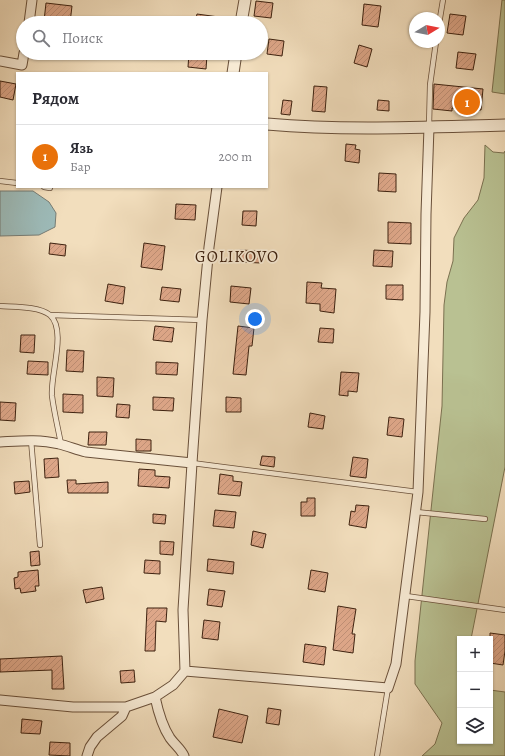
<!DOCTYPE html>
<html lang="ru">
<head>
<meta charset="utf-8">
<style>
  :root { --surface:#fff; --page:#f2f2f3; --text:#2b2b33; --muted:#7c7c81; --line:#e1e1e2; --accent:#1a73e8 }
  body { margin:0; font-family:Alegreya,serif; background:var(--page); color:var(--text) }
  .controls { position:absolute; right:12px; bottom:12px; display:grid; overflow:hidden; border-radius:0px; box-shadow:0 1px 3px #0004 }
  .controls button { width:36px; height:36px; display:grid; place-items:center; padding:0; border:0; border-bottom:1px solid var(--line); background:var(--surface); color:var(--text); font:20px sans-serif }
  .compass { position:absolute; left:409px; top:12px; width:36px; height:36px; border-radius:50%; background:var(--surface); box-shadow:0 1px 3px #0004; rotate:80deg }
  .you { position:absolute; left:255px; top:319px; width:14px; height:14px; margin:-10px; border:3px solid #fff; border-radius:50%; background:#1a73e8; box-shadow:0 0 0 6px #1a73e833 }
  .badge { display:grid; place-items:center; width:26px; height:26px; border-radius:50%; background:var(--accent); color:#fff; font-size:13px; font-weight:700 }
  .pin { position:absolute; translate:-50% -50%; border:2px solid #fff; box-shadow:0 1px 4px #0006 }
  .list { margin:0; padding:0; list-style:none }
  h2 { display:flex; justify-content:space-between; align-items:center; height:52px; margin:0; padding:0 16px; font-size:17px }
  h2 small { font-size:13px; font-weight:400; color:var(--muted) }
  .list li { display:grid; grid-template-columns:26px 1fr auto; gap:12px; align-items:center; box-sizing:border-box; height:64px; padding:0 16px; border-top:1px solid var(--line) }
  .list b { display:block; font-size:15px; white-space:nowrap }
  .list p { margin:0; font-size:13px; white-space:nowrap; color:var(--muted) }
  .list em { font-size:13px; font-style:normal; color:var(--muted) }
  .icon { flex:none; width:22px; height:22px; fill:none; stroke:currentColor; stroke-width:2; stroke-linecap:round; stroke-linejoin:round }
  .map { position:relative; flex:none; width:505px; height:756px; overflow:hidden }
  .search { position:absolute; background:var(--surface); box-shadow:0 1px 3px #0004; left:16px; top:16px; width:252px; height:44px; display:flex; align-items:center; gap:10px; box-sizing:border-box; padding:0 14px; border-radius:22px; color:var(--muted); font-size:15px }
  .panel { position:absolute; background:var(--surface); box-shadow:0 1px 3px #0004; left:16px; top:72px; width:252px; height:116px; border-radius:0px }
  .map>svg:first-child { display:block }
  .green { fill:#b9c192; stroke:#7b7150 }
  .water { fill:#9dbbb9; stroke:#777d75 }
  .building { fill:url(#building-hatch); stroke:#3d210f }
  .lines { fill:none; stroke-linecap:round; stroke-linejoin:round }
  .service-casing { stroke:#6a503a; stroke-width:6 }
  .minor-casing { stroke:#6a503a; stroke-width:11 }
  .tertiary-casing { stroke:#6a503a; stroke-width:13 }
  .service { stroke:#f7ead4; stroke-width:4.5 }
  .minor { stroke:#f7ead4; stroke-width:9 }
  .tertiary { stroke:#f7ead4; stroke-width:11 }
  .labels { text-anchor:middle; stroke-width:3.5; stroke-linejoin:round; paint-order:stroke }
  .quarter-label { font-size:16px; letter-spacing:1px; fill:#3d210f; stroke:#f7ead4 }
</style>
</head>
<body>
<div class="map">
<svg width="505" height="756" viewBox="0 0 505 756">
  <defs>
    <pattern id="building-hatch" width="6" height="6" patternUnits="userSpaceOnUse"><rect width="6" height="6" fill="#dea789"/><path d="M-1 1l2-2M0 6l6-6M5 7l2-2" fill="none" stroke="#bf8f75"/></pattern>
  </defs>
  <rect width="100%" height="100%" fill="#f2debd"/>
  <filter id="stains"><feTurbulence type="fractalNoise" baseFrequency=".005" numOctaves="4"/><feColorMatrix values="0 0 0 0 .2 0 0 0 0 .09 0 0 0 0 .02 0 0 0 .5 -.17"/></filter>
  <radialGradient id="worn" r=".72"><stop offset=".6" stop-color="#630" stop-opacity="0"/><stop offset="1" stop-color="#630" stop-opacity=".3"/></radialGradient>
  <!-- green -->
  <path class="green" d="M502,0h3v94l-13,-2z
    M485,145l8,7 11,1 1,-2v316l-34,172h-11v102h30v-51l15,2v64h-83l13,-12 7,-21 -27,-39v-23l27,-255 2,-101 3,-23 6,-21 1,-23 10,-20 14,-18 6,-22z"/>
  <!-- water -->
  <path class="water" d="M0,191h33l16,11 7,11 -1,14 -16,8 -39,1z"/>
  <!-- building -->
  <path class="building" d="M256,1l17,2 -2,15 -17,-2z
    M46,3l26,3 -2,17 -26,-2z
    M364,4l17,2 -3,21 -16,-2z
    M197,14l29,4 -1,5h-30z
    M450,14l16,2 -3,19 -16,-2z
    M269,39l15,2 -2,15 -15,-2z
    M359,45l13,4 -5,18 -13,-4z
    M458,52l18,2 -3,16 -17,-2z
    M189,53l18,2 -1,14 -18,-2z
    M0,81l16,3 -3,16 -13,-3z
    M434,84l49,5 -2,21 -29,-2v3l-19,-2z
    M314,86l13,1 -2,25 -13,-1z
    M283,100l9,1 -2,14 -9,-1z
    M378,100l11,1v10l-12,-1z
    M346,144l10,1 -1,4 5,1 -1,13 -14,-2z
    M379,173l17,1v18l-18,-1z
    M176,204l20,1 -1,15 -20,-1z
    M243,211h14l-1,15 -14,-1z
    M388,222l23,1v21l-23,-1z
    M50,243l16,2 -1,11 -16,-2z
    M144,243l21,3 -3,24 -21,-3z
    M239,250l22,1v12l-23,-1z
    M374,250l19,1 -1,16 -19,-1z
    M307,282l15,1 -1,5 15,1 -2,24 -14,-2v-7l-14,-1z
    M108,284l17,3 -2,17 -18,-3z
    M386,285h17v15l-17,-1z
    M231,286l20,2 -2,16 -19,-2z
    M162,287l19,2 -2,13 -19,-2z
    M155,326l19,2 -2,14 -19,-2z
    M238,326l16,2 -2,18h-3l-3,29 -13,-1z
    M320,328l14,1 -1,14 -15,-1z
    M21,335h14l-1,18 -14,-1z
    M67,350l17,1 -1,21 -17,-1z
    M28,361l20,1v13l-21,-1z
    M156,362l22,1 -1,12 -21,-1z
    M341,372l18,1 -2,19 -9,-1v5l-9,-1z
    M97,377l17,1 -1,19 -16,-1z
    M63,394l20,1v18l-20,-1z
    M153,397l21,1 -1,13 -20,-1z
    M226,397l15,1v14h-15z
    M0,402l16,1 -1,18 -15,-1z
    M117,404l13,1 -1,13 -13,-1z
    M310,413l15,3 -2,13 -15,-2z
    M389,417l15,2 -2,18 -15,-2z
    M89,432h18l-1,13h-18z
    M136,439l15,1v11h-15z
    M262,456l13,1 -1,10 -14,-2z
    M353,457l15,2 -2,19 -16,-2z
    M58,458l1,19 -14,1 -1,-19z
    M139,469l16,1v6l15,1 -1,11 -31,-2z
    M220,474l13,2v5l9,1 -2,14 -22,-2z
    M67,480h9v4l32,-2v11h-40z
    M29,481l1,11 -15,2 -1,-12z
    M307,498h8v18h-14v-14h6z
    M356,505l13,1 -3,22 -17,-3 2,-14 4,1z
    M215,510l21,2 -2,16 -21,-2z
    M153,514l13,1 -1,9 -12,-1z
    M253,531l13,3 -3,14 -12,-3z
    M160,541l14,1 -1,13 -13,-1z
    M39,551l1,14 -9,1 -1,-14z
    M208,559l26,3 -1,12 -26,-3z
    M145,560l15,1v13l-16,-1z
    M38,570l1,16h-4l1,5 -15,2 -1,-5 -5,1 -1,-11 4,-1v-5z
    M311,570l17,3 -3,19 -17,-3z
    M102,587l2,12 -18,4 -3,-13z
    M209,589l16,2 -3,16 -15,-2z
    M338,606l18,3 -4,25h3l-2,19 -20,-3z
    M147,608h20l-1,14 -10,-1 -1,30h-10z
    M204,620l16,2 -2,18 -16,-2z
    M490,633l15,2v16l-2,14 -13,-2z
    M305,644l21,3 -2,18 -21,-3z
    M62,656l2,33h-12v-19l-52,2v-13z
    M134,670l1,12 -14,1 -1,-12z
    M268,708l13,2 -2,15 -13,-2z
    M219,709l29,7 -6,27 -29,-6z
    M22,719l20,2 -2,13 -19,-1z
    M50,742l20,1v13l-21,-1z"/>
  <g class="lines">
    <!-- service casing -->
    <g class="service-casing">
      <path id="service" d="M439,24l4,-24
        M429,127l1,-42 6,-43
        M0,181l17,2
        M44,187l6,1
        M0,306c14,1 39,0 50,9 17,15 0,60 2,81 2,16 6,32 9,48
        M50,315l152,5
        M31,440l9,105
        M192,463l226,29
        M416,512l69,7
        M406,596l99,14
        M377,756l11,-68"/>
    </g>
    <!-- minor casing -->
    <g class="minor-casing">
      <path id="minor" d="M29,23l3,-23
        M0,61l22,4 2,-12
        M0,442c20,-1 39,-3 59,2 9,2 18,6 27,8l106,11
        M185,671l203,17 8,-24 22,-172 7,-180 1,-98 3,-87
        M155,697c3,14 7,29 15,41 5,7 11,11 14,18
        M0,700l73,7h53l29,-10 18,-12 12,-14 -2,-61 9,-147 10,-143 7,-73 8,-60
        M87,756l3,-9 7,-10 25,-21 4,-9"/>
    </g>
    <!-- tertiary casing -->
    <g class="tertiary-casing">
      <path id="tertiary" d="M241,23l4,-23
        M233,73l3,-20
        M267,124c79,7 159,3 238,1"/>
    </g>
    <!-- service -->
    <use href="#service" class="service"/>
    <!-- minor -->
    <use href="#minor" class="minor"/>
    <!-- tertiary -->
    <use href="#tertiary" class="tertiary"/>
  </g>
  <g class="labels">
    <!-- quarter labels -->
    <g class="quarter-label">
      <text x="237" y="262">GOLIKOVO</text>
    </g>
  </g>
  <rect width="100%" height="100%" filter="url(#stains)"/>
  <rect width="100%" height="100%" fill="url(#worn)"/>
</svg>
<div class="controls">
<button>+</button>
<button>−</button>
<button><svg class="icon" aria-label="layers" viewBox="0 0 24 24"><path d="M12 4l9 5-9 5-9-5zM3 14l9 5 9-5"/></svg></button>
</div>
<svg class="compass" viewBox="-18 -18 36 36"><path d="M0-13l5 13h-10z" fill="#e53935"/><path d="M0 13l5-13h-10z" fill="#7c7c81"/></svg>
<div class="you"></div>
<div class="pin badge" style="left:467px;top:102px;background:#e8710a">1</div>
<div class="search"><svg class="icon" aria-label="search" viewBox="0 0 24 24"><circle cx="10" cy="10" r="6"/><path d="M15 15l6 6"/></svg>Поиск</div>
<section class="panel">
<h2>Рядом<small></small></h2>
<ul class="list">
<li><span class="badge" style="background:#e8710a">1</span><div><b>Язь</b><p>Бар</p></div><em>200 m</em></li>
</ul>
</section>
</div>
</body>
</html>
